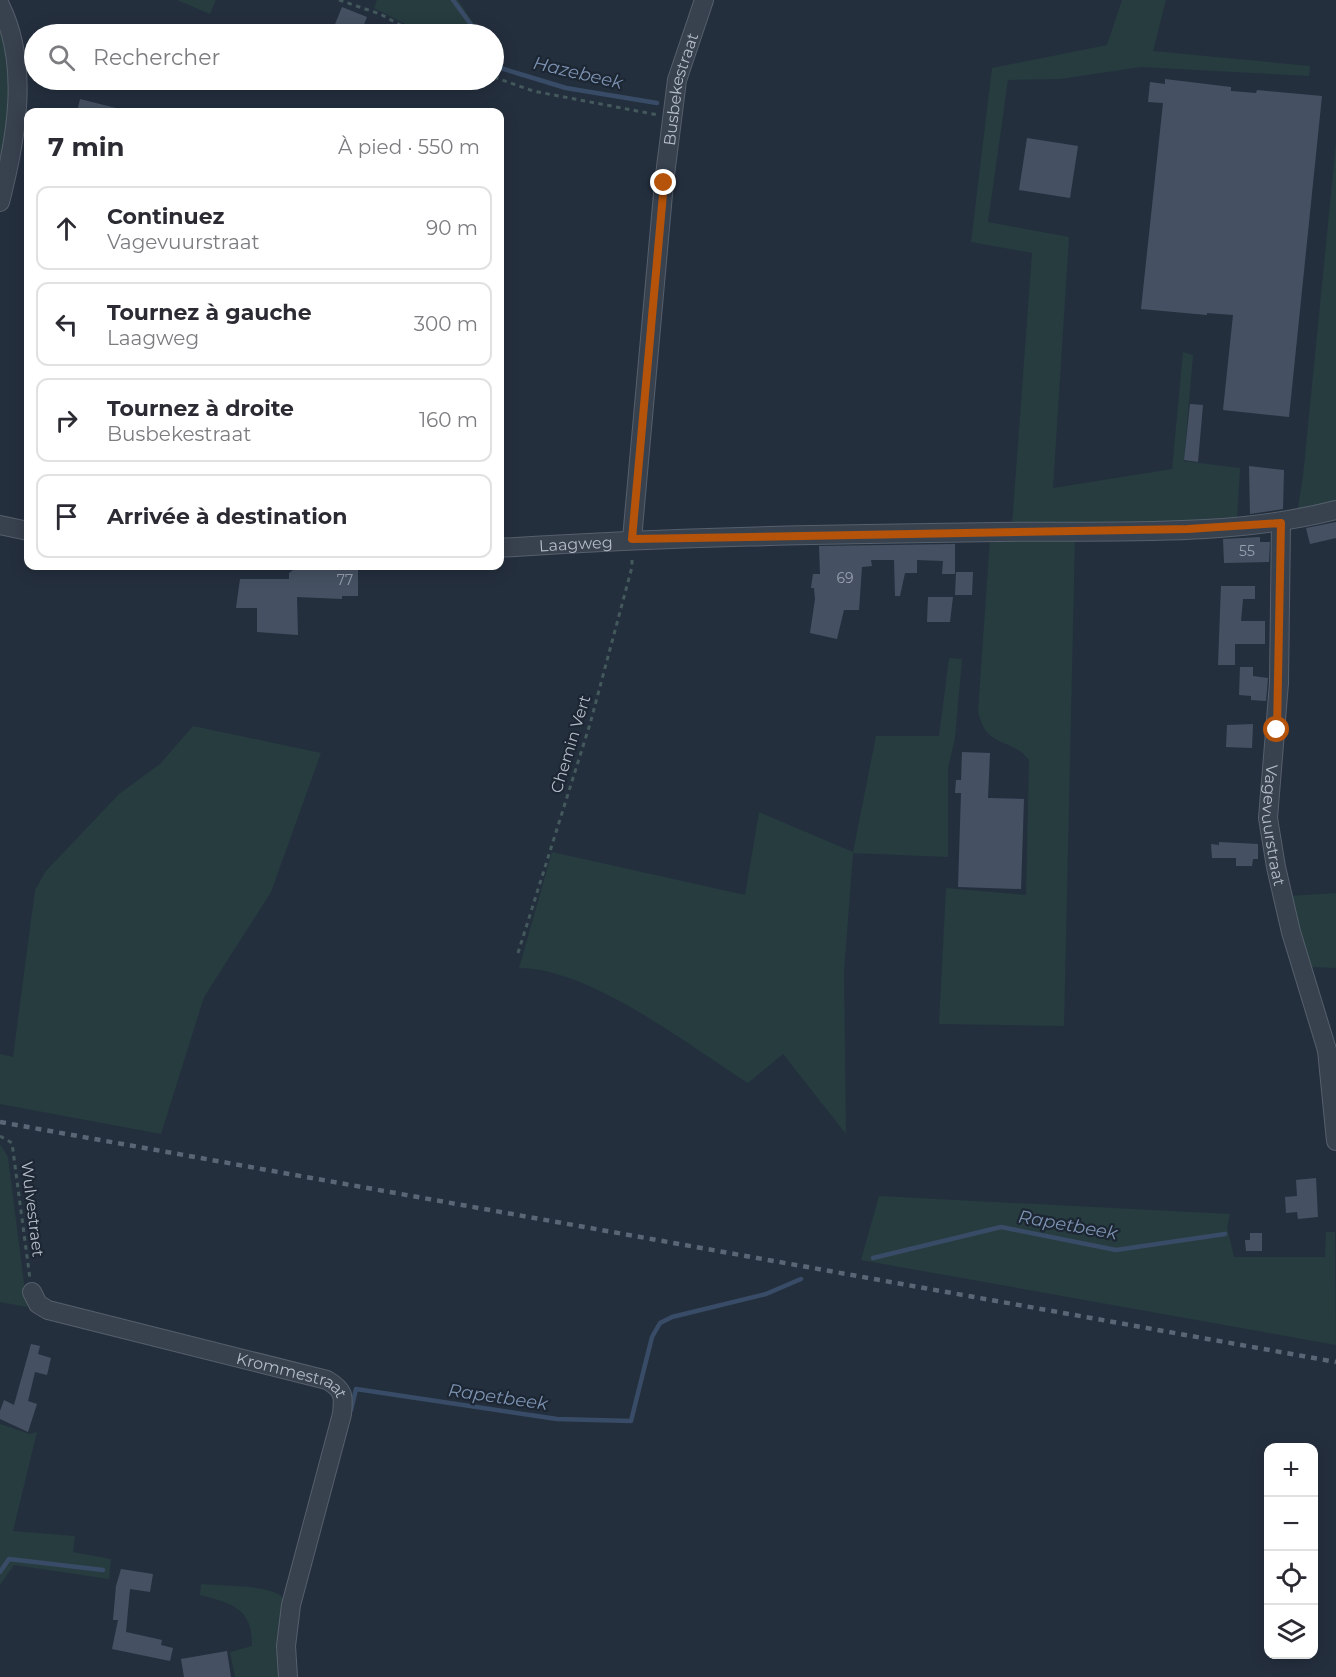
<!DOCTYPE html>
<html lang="fr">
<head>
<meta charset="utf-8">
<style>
  :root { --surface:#fff; --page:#f7f7f7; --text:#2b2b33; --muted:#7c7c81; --line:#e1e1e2 }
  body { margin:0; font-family:Montserrat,sans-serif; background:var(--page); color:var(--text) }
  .controls { position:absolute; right:18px; bottom:18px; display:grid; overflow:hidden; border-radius:12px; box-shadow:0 3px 15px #0003 }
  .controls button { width:54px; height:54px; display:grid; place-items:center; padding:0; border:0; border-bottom:2px solid var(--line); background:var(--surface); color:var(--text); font:30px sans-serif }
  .stop { position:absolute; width:18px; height:18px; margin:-14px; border:4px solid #b45309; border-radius:50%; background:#fff }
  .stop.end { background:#b45309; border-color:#fff; box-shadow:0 2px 6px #0008 }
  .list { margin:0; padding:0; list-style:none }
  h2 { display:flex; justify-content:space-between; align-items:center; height:78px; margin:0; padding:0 24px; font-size:26px }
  h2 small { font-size:20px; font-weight:400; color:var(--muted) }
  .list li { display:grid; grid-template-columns:39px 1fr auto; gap:18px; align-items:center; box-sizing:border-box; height:84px; margin:0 12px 12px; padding:0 12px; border:2px solid var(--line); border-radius:12px }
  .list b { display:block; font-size:22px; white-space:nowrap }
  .list p { margin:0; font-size:20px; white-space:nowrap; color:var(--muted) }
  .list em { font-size:20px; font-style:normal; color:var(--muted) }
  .icon { flex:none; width:33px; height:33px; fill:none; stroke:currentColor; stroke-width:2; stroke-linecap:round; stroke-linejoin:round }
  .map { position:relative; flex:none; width:1336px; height:1677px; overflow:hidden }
  .search { position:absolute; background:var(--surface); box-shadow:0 3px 15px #0003; left:24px; top:24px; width:480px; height:66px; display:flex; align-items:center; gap:15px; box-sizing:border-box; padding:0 21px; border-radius:33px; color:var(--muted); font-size:22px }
  .panel { position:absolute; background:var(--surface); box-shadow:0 3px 15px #0003; left:24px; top:108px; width:480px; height:462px; border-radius:12px }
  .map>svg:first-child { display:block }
  .green { fill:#263c3f }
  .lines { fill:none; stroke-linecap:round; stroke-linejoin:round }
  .stream { stroke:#394c67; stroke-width:4.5 }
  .building { fill:#455162 }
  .minor-casing { stroke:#565f6c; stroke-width:20 }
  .path { stroke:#44595c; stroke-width:3; stroke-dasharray:4.5 4.5; stroke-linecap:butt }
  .minor { stroke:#38414e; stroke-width:18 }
  .rail { stroke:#5a6575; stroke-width:4.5; stroke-dasharray:6 6; stroke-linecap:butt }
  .route { stroke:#b45309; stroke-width:8 }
  .labels { text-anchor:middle; stroke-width:4.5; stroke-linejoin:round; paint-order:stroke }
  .number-label { font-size:14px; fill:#98a1af }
  .street-label { font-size:16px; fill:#b4bcc9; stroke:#1d2633 }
  .water-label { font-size:18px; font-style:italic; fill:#7c92b1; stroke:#1d2633 }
</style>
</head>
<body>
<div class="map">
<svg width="1336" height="1677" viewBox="0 0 1336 1677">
  <rect width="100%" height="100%" fill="#242f3e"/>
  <!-- green -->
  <path class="green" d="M177,0h39l-6,14z
    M377,0h81l23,34h-57l-50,-26z
    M1122,0h44l-13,51 157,15 -1,10 -168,-9 -81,12 -52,1 -20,142 81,15 -16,251 119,-19 11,-117 10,3 -9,106 56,7 -3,52 -225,5 20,-272 -61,-11 21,-174 115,-23z
    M0,17l10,36 1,40 -11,87z
    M1336,143v362l-39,9 6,-38z
    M1075,537l-11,489 -125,-2 7,-136 80,7 3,-135c-17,-23 -43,-10 -51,-49l12,-172z
    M949,658l13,1 -7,79 -7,30v89l-95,-4 -9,119 2,162 -63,-80 -35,29c-60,-38 -158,-115 -229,-115l33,-116 193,43 14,-83 94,40 23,-116h63z
    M193,726l128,27 -50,139 -67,105 -43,137 -161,-30v-50l13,3 22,-167 11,-19 73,-77 41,-30z
    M1336,893v75l-26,-1 -21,-71z
    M0,1144l8,13 19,150 -27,-5z
    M879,1196l351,18 -3,13 7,30h91l1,-25h9l1,113 -475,-85z
    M0,1424l30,10 7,-2 -24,99 62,5 -2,16 38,7 -2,20 -95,-14 -14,20z
    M201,1584c20,2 61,1 77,10 5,2 6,8 7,12l-4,71h-46l-5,-25 22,-6c1,-37 -20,-43 -52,-51z"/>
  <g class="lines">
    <!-- stream -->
    <path class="stream" d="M453,0l19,26 4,8
      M494,66l72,22 91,15
      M873,1258l128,-31 115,23 109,-16
      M351,1410l5,-21 201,30 74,2 21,-84 8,-14 12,-6 94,-23 35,-15
      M0,1572l9,-13 94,11"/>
  </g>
  <!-- building -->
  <path class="building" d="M342,7l25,10 -7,17h-29z
    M1165,79l66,8v4l25,2 1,-3 65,6 -33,321 -66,-7 10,-95 -26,-2v2l-66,-6 22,-206 -15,-1 2,-20 15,2z
    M80,99l36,9v4h-39z
    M1027,138l51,8 -8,52 -51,-8z
    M1190,404l13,1 -5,57 -14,-2z
    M1249,466l35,4 -1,39 -33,5z
    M1336,522v16l-26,6 -4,-16z
    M1260,537v5h10l-1,20 -45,1 -1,-24z
    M955,544v30h-13l1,-13 -26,-1v13h-12l-5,23h-5l-1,-36h-23l1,6 -10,1 -3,43h-15l-7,29 -27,-6 5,-34 -1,-11h-3l2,-14h7l-1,-28z
    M296,568h62v28h-16v3l-45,-2 1,38 -41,-3v-24h-21l4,-29h49v-6z
    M956,572h17l-1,23h-17z
    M1221,586h34v13h-12l-2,22h24v23h-30v21h-17z
    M928,597h25l-3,25h-23z
    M1240,667h13v9l15,2 -2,23 -15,-1v-4l-12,-1z
    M1253,724l-1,24 -26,-1 1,-22z
    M962,752l28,1 -2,45 36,1 -3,90 -63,-2 3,-94h-6l1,-13h5z
    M1219,842l39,2v15h-5l-1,7h-16v-8h-24l-1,-14 8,1z
    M1316,1178l2,39 -20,2 -1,-7 -11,1 -1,-16 12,-1 -1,-16z
    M1250,1233h12v18h-16l-1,-11h5z
    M31,1344l9,2 -2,8 13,4 -4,17 -12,-3 -7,29 9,3 -9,28 -28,-13v-8l4,-11 10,5z
    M121,1569l32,5 -3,18 -20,-3 -4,43 36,8 -1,5 12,3 -3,13 -58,-12 6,-29h-5l3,-34z
    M227,1651l4,26h-47l-3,-18z"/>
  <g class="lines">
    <!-- minor casing -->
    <g class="minor-casing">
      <g id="minor">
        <path d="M0,5c30,60 16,135 0,197"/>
        <path id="s1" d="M1281,523l-2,160 -11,135 8,49 15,65 36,118 9,91"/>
        <path d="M0,525l28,6"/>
        <path id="s2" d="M632,539l32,-356 13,-103 27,-80"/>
        <path id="s3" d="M500,548c165,-11 331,-14 498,-16 112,-2 229,6 338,-22"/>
        <path id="s4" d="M32,1292l6,12 10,6 279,70c17,10 17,16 15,34l-51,191 -5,41 2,31"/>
      </g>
    </g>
    <!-- path -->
    <path class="path" d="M339,0l41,14 37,20
      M494,77l39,14 125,24
      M518,953l72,-229 42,-157v-11
      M0,1136l12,7 18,136"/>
    <!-- minor -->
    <use href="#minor" class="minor"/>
    <!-- rail -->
    <path class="rail" d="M0,1122l1336,240"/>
  </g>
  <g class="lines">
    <!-- route -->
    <path class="route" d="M664,183l-32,356 556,-10 93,-6 -4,207"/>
  </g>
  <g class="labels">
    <!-- number labels -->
    <g class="number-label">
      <text x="1247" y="556">55</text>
      <text x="845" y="583">69</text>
      <text x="345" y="585">77</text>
    </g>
    <!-- street labels -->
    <g class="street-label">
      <text dy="6" stroke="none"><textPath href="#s2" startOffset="453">Busbekestraat</textPath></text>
      <text dy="6" stroke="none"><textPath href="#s3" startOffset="76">Laagweg</textPath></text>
      <text transform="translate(570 744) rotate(-73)" y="6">Chemin Vert</text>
      <text dy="6" stroke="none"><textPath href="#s1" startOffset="303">Vagevuurstraat</textPath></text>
      <text transform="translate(33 1209) rotate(83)" y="6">Wulvestraet</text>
      <text dy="6" stroke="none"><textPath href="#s4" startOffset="278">Krommestraat</textPath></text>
    </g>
    <!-- water labels -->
    <g class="water-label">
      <text transform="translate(578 73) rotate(13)" y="6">Hazebeek</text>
      <text transform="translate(1068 1225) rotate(10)" y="6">Rapetbeek</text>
      <text transform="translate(498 1397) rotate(8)" y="6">Rapetbeek</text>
    </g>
  </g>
</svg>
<div class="controls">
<button>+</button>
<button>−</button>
<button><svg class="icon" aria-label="locate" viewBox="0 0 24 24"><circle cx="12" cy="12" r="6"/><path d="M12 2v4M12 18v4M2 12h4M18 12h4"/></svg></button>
<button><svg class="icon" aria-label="layers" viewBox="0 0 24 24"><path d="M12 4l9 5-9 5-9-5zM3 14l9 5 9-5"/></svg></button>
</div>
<div class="stop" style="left:1277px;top:730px"></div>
<div class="stop end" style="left:664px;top:183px"></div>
<div class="search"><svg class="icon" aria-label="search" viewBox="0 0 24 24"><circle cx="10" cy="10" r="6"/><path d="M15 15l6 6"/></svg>Rechercher</div>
<section class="panel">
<h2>7 min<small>À pied · 550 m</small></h2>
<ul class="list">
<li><svg class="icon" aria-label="ahead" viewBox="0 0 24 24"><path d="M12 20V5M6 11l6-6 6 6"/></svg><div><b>Continuez</b><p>Vagevuurstraat</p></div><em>90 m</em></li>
<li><svg class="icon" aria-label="left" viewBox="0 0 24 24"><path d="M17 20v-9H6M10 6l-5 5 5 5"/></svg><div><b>Tournez à gauche</b><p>Laagweg</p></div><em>300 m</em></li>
<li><svg class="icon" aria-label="right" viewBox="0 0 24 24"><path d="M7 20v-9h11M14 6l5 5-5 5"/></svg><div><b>Tournez à droite</b><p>Busbekestraat</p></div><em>160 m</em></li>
<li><svg class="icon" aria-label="arrive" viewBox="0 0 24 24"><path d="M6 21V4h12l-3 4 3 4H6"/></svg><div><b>Arrivée à destination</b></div></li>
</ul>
</section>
</div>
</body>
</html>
